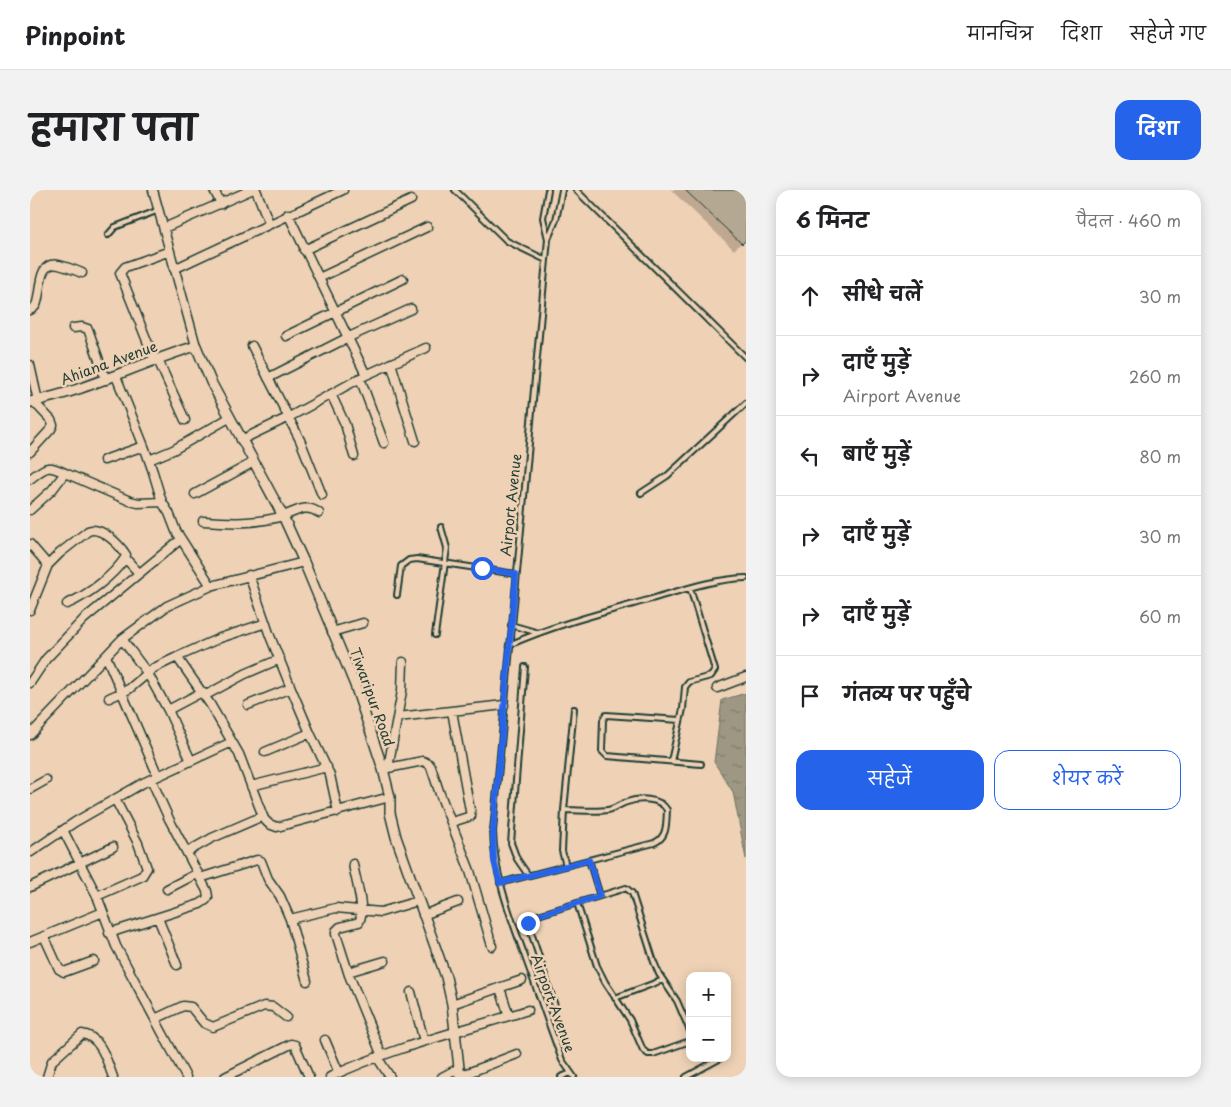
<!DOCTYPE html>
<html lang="hi">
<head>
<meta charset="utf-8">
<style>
  :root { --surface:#fff; --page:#f2f2f2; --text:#202124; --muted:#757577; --line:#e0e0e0; --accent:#2563eb }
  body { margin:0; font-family:"Playpen Sans","Playpen Sans Deva",sans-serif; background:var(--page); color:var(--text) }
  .controls { position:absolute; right:15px; bottom:15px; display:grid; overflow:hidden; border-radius:10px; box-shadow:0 2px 12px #0003 }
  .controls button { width:45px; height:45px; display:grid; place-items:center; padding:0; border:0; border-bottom:1px solid var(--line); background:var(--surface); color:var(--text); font:25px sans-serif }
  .stop { position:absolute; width:15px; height:15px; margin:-11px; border:4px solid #2563eb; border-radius:50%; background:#fff }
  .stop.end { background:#2563eb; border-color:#fff; box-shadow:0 1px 5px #0008 }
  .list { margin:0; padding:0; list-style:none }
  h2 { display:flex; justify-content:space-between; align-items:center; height:65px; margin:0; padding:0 20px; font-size:21px }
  h2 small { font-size:16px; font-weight:400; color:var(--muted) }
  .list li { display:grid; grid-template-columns:32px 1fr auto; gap:15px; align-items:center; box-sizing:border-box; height:80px; padding:0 20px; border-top:1px solid var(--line) }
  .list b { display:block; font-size:19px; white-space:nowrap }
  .list p { margin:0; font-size:16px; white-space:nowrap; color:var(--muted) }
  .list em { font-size:16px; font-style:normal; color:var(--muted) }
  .actions { display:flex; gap:10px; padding:15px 20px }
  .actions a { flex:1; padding:11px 0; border:1px solid var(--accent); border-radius:15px; text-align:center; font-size:18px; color:var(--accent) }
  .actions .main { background:var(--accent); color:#fff }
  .icon { flex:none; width:28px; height:28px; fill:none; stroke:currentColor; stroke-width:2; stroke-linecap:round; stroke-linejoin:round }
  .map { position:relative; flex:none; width:716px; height:887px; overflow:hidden; border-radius:15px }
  header { display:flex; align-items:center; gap:30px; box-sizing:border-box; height:70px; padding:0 25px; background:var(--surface); border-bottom:1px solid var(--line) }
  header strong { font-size:24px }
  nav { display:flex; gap:28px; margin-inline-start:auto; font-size:18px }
  .intro { display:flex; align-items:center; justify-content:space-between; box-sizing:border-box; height:120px; padding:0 30px }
  h1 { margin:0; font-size:35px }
  .button { padding:12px 22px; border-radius:15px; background:var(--accent); color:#fff; font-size:18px; font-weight:700 }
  main { display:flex; gap:30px; padding:0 30px }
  aside { flex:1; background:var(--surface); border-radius:15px; box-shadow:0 2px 12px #0003 }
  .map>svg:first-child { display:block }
  .water { fill:url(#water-ripples); stroke:#6b7363 }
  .shadow { fill:#0003 }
  .building { fill:#b4a892; stroke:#1f3d34 }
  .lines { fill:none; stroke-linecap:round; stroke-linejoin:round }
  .service-casing { stroke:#1f3d34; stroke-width:8 }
  .minor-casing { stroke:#1f3d34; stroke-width:11 }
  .tertiary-casing { stroke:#1f3d34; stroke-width:12 }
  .service { stroke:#efd2b6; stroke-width:4 }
  .minor { stroke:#efd2b6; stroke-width:8 }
  .tertiary { stroke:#efd2b6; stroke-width:9 }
  .route { stroke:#2563eb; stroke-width:6 }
  .labels { text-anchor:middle; stroke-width:5; stroke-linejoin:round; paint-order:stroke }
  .street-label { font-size:14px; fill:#1f3d34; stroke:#efd2b6 }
</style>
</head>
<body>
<header>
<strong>Pinpoint</strong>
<nav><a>मानचित्र</a><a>दिशा</a><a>सहेजे गए</a></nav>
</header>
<div class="intro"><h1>हमारा पता</h1><a class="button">दिशा</a></div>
<main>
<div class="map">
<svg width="716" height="887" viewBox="0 0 716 887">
  <defs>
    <pattern id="water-ripples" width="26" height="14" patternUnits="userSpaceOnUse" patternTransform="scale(1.25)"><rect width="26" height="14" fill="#9d9783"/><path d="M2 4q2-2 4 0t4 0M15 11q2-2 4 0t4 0" fill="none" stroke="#7f7c6c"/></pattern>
  </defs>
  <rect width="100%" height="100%" fill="#efd2b6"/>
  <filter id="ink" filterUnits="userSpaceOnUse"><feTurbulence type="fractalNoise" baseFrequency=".02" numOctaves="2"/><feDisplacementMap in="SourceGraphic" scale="10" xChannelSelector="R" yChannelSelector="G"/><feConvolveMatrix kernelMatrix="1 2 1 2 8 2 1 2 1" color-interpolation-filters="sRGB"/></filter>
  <g filter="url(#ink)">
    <!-- water -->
    <path class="water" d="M716,503v166l-13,-67 -19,-30 8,-62z"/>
    <!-- shadow -->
    <path class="shadow" d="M641,0h75v48l-12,12z"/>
    <!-- building -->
    <path class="building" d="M655,0h61v50l-4,4z"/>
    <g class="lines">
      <!-- service casing -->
      <g class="service-casing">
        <path id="service" d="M425,0l52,51 39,19
          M518,0l-5,28 5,21 -2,21 -53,571c1,43 17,84 31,123 13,36 25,71 38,106l12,17
          M546,0l170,168
          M78,45l7,-8 44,-17
          M518,49l8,-19 6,-30
          M611,303l26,-17 79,-73
          M367,405l4,-29 8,-6 8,-1 99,15
          M481,435l28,8
          M405,445l12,-87 -6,-21
          M479,455c45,-20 92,-32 139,-45 32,-9 64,-21 98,-22
          M495,477l-14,176 6,16 11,16
          M650,530l-74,-5 -3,5 -1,31 5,5 94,8
          M641,571l12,-52 2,-22 4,-5 22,-6 4,-6 -25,-82
          M559,670l11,36
          M536,676l-4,-15 2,-41 10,-101
          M470,693l154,-40c14,-6 12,-20 13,-33 -7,-13 -29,-12 -40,-8 -7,2 -12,7 -19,8 -14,2 -30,0 -44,0
          M547,713l20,63 8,16 25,38 13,30 5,4h5l37,-13
          M585,808l48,-18
          M525,816l-27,-83 7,-7 91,-28 6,5 22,69 5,12 18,27 13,30
          M531,887l10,-4
          M656,887l35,-19"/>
      </g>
      <!-- minor casing -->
      <g class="minor-casing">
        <path id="minor" d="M123,0l43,156
          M184,0l7,14
          M226,0l13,33
          M258,24l78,161
          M134,38l87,-38
          M274,60l107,-50
          M144,79l169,-79
          M289,88l108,-51
          M0,120c2,-1 5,-3 6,-5 6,-12 0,-45 23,-40 8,2 16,5 23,8
          M43,138l9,-1 6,2 18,51
          M256,146l117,-57
          M222,156l48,94 22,55
          M128,170l27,60
          M125,171l-35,-88 5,-6 45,-16
          M361,173l24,78
          M0,175l8,36
          M86,186l29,73
          M238,188l81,-41 62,-28
          M330,188l24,65
          M301,204l14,30 9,32
          M211,250l50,-24 75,-41 60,-27
          M0,262l21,-23 2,-4 -2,-5 -17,-18
          M74,270l34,-12 7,1 8,23 9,30
          M119,270l24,-10 56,-32
          M0,289c16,-12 17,-15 35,-6
          M165,304l59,-32
          M0,320l22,-20 13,-17 65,28 8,2 24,-1 7,11 7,18 35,55 93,-24
          M173,331c28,2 53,3 80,-5 13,-4 23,-13 36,-3
          M0,354l18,21
          M95,368l14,15
          M219,385l21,61 21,52 19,45 20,42 8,37
          M0,420l18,-45 12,-12 28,-22c13,-5 31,13 38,24l-1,3c-12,18 -37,37 -58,46
          M302,442l31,-9
          M92,449l26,35 20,36 23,51
          M76,466l52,120
          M147,467l33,47 29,50 25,65 5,5 8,3 113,-30
          M0,493l16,-24 38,-40 97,-80
          M687,498l29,-11
          M79,508l20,-9 25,-21 23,-11 43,-19 46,-15
          M218,515l43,-17
          M138,520l34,-18 4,3 39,-21 35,-15
          M368,527l106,-12
          M0,545l92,-96 45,-33 44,-20
          M235,562l45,-19
          M358,578l14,-77 1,-29
          M353,579l40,-8 6,3 2,3 9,27 30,77 22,75
          M221,596l76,-19
          M0,599l16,-9
          M422,632l19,-6 -19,-105
          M33,640l34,66 19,50 70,131
          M1,662l44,-30 68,-39 89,-41
          M157,662l25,-14 51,-22
          M323,674c2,14 13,47 6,58l-19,5 -4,4v3l13,41 33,81
          M170,688l57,-18 4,1 7,18 12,17 10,23 17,62
          M0,697l83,-40
          M137,699l31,-16
          M67,706l45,-20 5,-8 -9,-25 -23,-44
          M393,725l35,-13
          M128,728l19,47
          M260,729l46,-11 45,4 37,-11
          M79,743l91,-29 6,-4 2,-3 -1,-6 -38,-72 -18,-40
          M14,746l15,33 5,3 30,-11
          M0,752l73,-30
          M318,782l37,-11
          M470,798l9,28
          M381,802l13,49
          M422,814l70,-24
          M125,829l28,-13 8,1 13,16 9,4 51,-21 9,1 13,10
          M295,850l14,33
          M347,867l13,20
          M430,886l57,-22
          M17,887l5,-16 30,-27c19,2 25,28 31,43
          M195,887l66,-33 4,1 14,32
          M300,887c63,-30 132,-46 198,-67
          M412,887l17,-9"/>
      </g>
      <!-- tertiary casing -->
      <g class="tertiary-casing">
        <path id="tertiary" d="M0,212c60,-12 109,-39 166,-56l15,36 72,134 21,46 51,123 28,84 7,28v16l6,24 50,140 6,27 8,73"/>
      </g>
      <!-- service -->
      <use href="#service" class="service"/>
      <!-- minor -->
      <use href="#minor" class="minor"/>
      <!-- tertiary -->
      <use href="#tertiary" class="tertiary"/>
    </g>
  </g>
  <g class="lines" filter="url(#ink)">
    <!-- route -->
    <path class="route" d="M452,378l34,6 -23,258 1,29 6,22 89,-23 11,36 -65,20 -7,7"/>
  </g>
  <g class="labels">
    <!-- street labels -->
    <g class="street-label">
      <text transform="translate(79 173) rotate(-20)" y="5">Ahiana Avenue</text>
      <text transform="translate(481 315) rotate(-84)" y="5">Airport Avenue</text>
      <text transform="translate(342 507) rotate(70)" y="5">Tiwaripur Road</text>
      <text transform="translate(523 813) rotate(70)" y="5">Airport Avenue</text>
    </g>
  </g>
</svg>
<div class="controls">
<button>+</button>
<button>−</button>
</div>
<div class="stop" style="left:452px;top:378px"></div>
<div class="stop end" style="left:498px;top:733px"></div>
</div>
<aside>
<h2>6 मिनट<small>पैदल · 460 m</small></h2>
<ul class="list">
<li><svg class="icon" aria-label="ahead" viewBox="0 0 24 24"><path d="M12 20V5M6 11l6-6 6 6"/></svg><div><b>सीधे चलें</b></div><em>30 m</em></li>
<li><svg class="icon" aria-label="right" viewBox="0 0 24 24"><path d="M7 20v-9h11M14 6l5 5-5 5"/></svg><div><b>दाएँ मुड़ें</b><p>Airport Avenue</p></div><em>260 m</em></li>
<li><svg class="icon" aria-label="left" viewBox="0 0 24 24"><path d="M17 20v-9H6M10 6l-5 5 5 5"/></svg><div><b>बाएँ मुड़ें</b></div><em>80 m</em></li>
<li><svg class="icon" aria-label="right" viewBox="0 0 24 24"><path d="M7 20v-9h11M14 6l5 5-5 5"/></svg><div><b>दाएँ मुड़ें</b></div><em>30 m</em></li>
<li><svg class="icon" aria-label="right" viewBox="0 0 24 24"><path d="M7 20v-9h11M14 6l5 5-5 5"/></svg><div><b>दाएँ मुड़ें</b></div><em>60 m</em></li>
<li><svg class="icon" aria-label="arrive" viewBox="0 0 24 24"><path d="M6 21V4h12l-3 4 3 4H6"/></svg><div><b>गंतव्य पर पहुँचे</b></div></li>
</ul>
<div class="actions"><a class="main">सहेजें</a><a>शेयर करें</a></div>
</aside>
</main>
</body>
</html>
